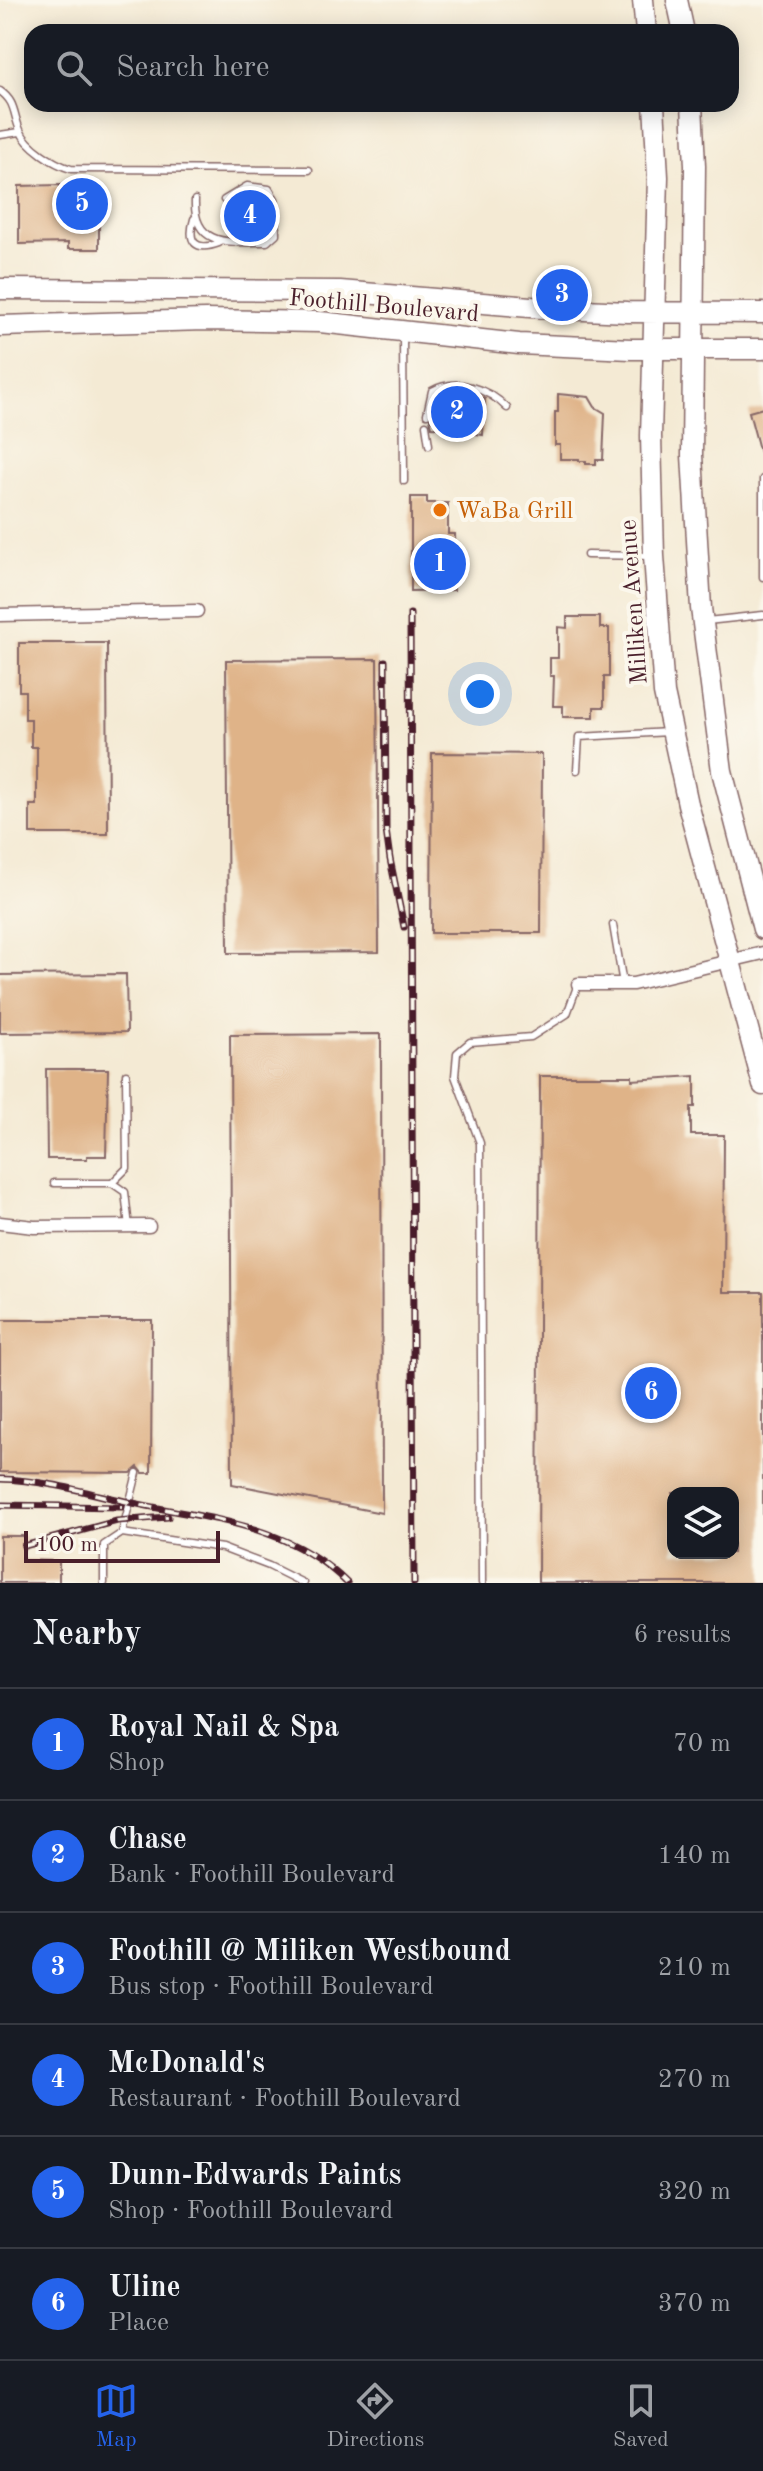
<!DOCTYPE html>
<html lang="en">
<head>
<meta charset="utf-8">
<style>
  :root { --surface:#171b24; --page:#242831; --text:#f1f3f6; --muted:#9ea1a6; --line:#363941; --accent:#2563eb }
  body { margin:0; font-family:"Old Standard TT",serif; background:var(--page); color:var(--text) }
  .controls { position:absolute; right:24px; bottom:24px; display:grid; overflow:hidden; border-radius:16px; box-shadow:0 4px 20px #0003 }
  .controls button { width:72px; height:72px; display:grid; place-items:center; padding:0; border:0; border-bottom:2px solid var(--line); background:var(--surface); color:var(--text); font:40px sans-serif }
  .scale { position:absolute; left:24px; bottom:20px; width:196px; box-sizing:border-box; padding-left:8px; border:4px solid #4a1f2b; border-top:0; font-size:22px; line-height:28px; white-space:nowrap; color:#4a1f2b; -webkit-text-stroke:6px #fbf7ec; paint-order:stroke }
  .you { position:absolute; left:480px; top:694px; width:28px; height:28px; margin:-20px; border:6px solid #fff; border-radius:50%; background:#1a73e8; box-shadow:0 0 0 12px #1a73e833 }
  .badge { display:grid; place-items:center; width:52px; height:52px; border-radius:50%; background:var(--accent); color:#fff; font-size:26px; font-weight:700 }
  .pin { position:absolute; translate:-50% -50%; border:4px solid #fff; box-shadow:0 2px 8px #0006 }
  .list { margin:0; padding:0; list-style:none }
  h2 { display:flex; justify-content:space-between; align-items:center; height:104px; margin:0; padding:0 32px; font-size:34px }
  h2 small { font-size:26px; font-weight:400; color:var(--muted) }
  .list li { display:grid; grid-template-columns:52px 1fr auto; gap:24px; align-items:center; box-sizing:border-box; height:112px; padding:0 32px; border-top:2px solid var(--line) }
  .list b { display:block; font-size:30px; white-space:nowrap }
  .list p { margin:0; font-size:26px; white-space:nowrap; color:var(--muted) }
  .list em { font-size:26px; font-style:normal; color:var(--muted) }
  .icon { flex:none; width:44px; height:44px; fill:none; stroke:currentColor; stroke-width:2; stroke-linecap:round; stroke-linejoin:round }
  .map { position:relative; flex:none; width:763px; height:1583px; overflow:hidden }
  .search { position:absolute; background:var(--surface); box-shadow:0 4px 20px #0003; left:24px; right:24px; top:24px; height:88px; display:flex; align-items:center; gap:20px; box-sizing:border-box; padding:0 28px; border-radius:24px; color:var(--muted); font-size:30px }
  .sheet { height:776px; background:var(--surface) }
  nav { display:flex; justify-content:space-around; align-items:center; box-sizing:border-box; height:112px; border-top:2px solid var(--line); background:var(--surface); font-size:22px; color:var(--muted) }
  nav a { display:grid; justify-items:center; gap:4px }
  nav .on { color:var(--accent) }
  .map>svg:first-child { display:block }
  .building { fill:#dfb388; fill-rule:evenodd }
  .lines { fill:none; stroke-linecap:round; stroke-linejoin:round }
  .lane-casing { stroke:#866666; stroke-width:9 }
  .street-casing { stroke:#866666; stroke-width:15 }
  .primary-casing { stroke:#866666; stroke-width:23 }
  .lane { stroke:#fff; stroke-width:6 }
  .street { stroke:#fff; stroke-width:12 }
  .primary { stroke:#fff; stroke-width:20 }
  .rail-casing { stroke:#4a1f2b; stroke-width:7 }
  .rail { stroke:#fbf7ec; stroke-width:4; stroke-dasharray:12; stroke-linecap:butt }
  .food-dot { fill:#e8710a; stroke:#fbf7ec; stroke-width:3 }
  .labels { text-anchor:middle; stroke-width:8; stroke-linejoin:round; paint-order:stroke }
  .street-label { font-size:24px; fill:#4a1f2b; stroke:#fbf7ec }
  .food-label { font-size:24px; fill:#c56008; stroke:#fbf7ec; text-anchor:start }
</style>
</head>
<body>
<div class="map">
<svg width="763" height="1583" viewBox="0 0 763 1583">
  <rect width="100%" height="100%" fill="#fbf7ec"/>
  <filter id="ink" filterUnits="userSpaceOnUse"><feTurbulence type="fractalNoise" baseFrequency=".0125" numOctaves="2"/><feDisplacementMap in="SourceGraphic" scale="16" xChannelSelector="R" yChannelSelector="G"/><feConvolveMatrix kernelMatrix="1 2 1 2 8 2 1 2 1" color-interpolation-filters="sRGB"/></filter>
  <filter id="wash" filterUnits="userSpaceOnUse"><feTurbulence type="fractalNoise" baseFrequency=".006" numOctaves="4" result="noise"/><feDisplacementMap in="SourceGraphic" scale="32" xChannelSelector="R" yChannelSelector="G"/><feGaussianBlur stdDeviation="1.8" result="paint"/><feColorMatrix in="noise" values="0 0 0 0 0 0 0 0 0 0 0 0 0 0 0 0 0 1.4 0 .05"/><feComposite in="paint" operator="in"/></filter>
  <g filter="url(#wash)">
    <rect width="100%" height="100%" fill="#f4ead4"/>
    <g id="blocks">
      <!-- building -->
      <path class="building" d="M60,185v5l39,-1v60h-31v-6l-49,1v-58z
        M248,193l17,2 4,6 1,29 -7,6h-31v-8h-4v-18h17v-16z
        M456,391l14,2 15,6 -2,36 -21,-3v4l-16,-1v-7l-14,-1 -2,-8 7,-24z
        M558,394l31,3 6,10 10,6 -2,47h-7v4h-10v-3h-7v-2h-19v-14h-5v-33h3z
        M763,408v44l-3,1 -11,-41z
        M411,497h16v6h21v31h7v24h-6v20h5v12l-43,1z
        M567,617h33v11h9v49h-5v30h-10v10h-31v-11h-10l1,-30h-4v-18h8v-31l9,1z
        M19,643h88l1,191h-78v-29h7v-58h-6v-28h-6v-28h-6z
        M377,659l2,293 -151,1 -2,-293z
        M432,753l110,1 -1,179h-110z
        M126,974l1,58 -127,1v-58z
        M381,1034l1,479 -150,-29 -2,-449z
        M46,1069h62l-2,87h-19v3h-40z
        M540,1076h92v4l63,-4v31h-4v28h33l-1,157h40v291h-225zM673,1493h60v60h-60z
        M0,1320h152l-1,153h-8l-5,-6 -7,6 -131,-1z
        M0,1536h24l-1,24 36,1v22h-59z"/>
    </g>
  </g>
  <g filter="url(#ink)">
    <use href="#blocks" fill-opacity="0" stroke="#866666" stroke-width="2"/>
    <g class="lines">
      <!-- lane casing -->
      <g class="lane-casing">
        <path id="lane" d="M0,91c16,11 13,23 20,39 7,17 34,34 51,39l238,1
          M0,135l20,-3
          M195,200c-2,48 36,42 72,42l9,-8 -1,-35 -6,-10 -22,-3 -23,14
          M194,219c-7,23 1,33 25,24
          M403,335l1,146
          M427,414l5,-23c24,-14 57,-2 75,17
          M426,425l3,20
          M763,479v98
          M587,555l65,1
          M707,621l56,-6
          M577,770l2,-33 90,-5
          M613,925l10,59
          M54,1183h58l13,9 4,35
          M112,1183l15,-15 -1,-94
          M122,1533l15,-60
          M104,1583v-38l18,-12 100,15 47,18 34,17
          M482,1583l-2,-440 -25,-67 2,-23 13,-11 61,-5 36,-23 11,-30"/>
      </g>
      <!-- street casing -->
      <g class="street-casing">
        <path id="street" d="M0,615l197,-4
          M578,984h55l130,-31
          M0,1223l34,4 115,-1"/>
      </g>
      <!-- primary casing -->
      <g class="primary-casing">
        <path id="primary" d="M643,0l3,32
          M677,0l7,32
          M654,104l4,73 -7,259 3,120 10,137 24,111 75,281
          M692,104l3,62 -3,289 9,153 21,163 41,158
          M0,289l340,2 202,17 85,4 136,1
          M0,326l205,-6 115,2 199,22 112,5h132"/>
      </g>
      <!-- lane -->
      <use href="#lane" class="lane"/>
      <!-- street -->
      <use href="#street" class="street"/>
      <!-- primary -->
      <use href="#primary" class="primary"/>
      <!-- rail casing -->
      <g class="rail-casing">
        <path id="rail" d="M410,614l4,969
          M385,661l1,169 4,29 14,68
          M0,1479c46,1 88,14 133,24 76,16 156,21 214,80
          M0,1505l122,2
          M24,1546l93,-25 51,-4"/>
      </g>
      <!-- rail -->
      <use href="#rail" class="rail"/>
    </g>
  </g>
  <!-- markers -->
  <circle class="food-dot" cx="440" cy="510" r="8"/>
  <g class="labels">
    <!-- street labels -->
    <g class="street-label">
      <text transform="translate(384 305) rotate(5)" y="8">Foothill Boulevard</text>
      <text transform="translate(633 602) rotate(-94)" y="8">Milliken Avenue</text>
    </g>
    <!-- food labels -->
    <g class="food-label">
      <text x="456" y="518">WaBa Grill</text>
    </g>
  </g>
</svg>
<div class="controls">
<button><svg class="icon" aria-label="layers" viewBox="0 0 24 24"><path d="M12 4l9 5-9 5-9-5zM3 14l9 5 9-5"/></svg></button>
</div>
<div class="scale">100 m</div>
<div class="you"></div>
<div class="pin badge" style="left:440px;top:564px">1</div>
<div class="pin badge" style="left:457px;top:412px">2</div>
<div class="pin badge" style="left:562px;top:295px">3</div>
<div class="pin badge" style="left:250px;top:216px">4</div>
<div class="pin badge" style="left:82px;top:204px">5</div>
<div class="pin badge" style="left:651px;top:1393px">6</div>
<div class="search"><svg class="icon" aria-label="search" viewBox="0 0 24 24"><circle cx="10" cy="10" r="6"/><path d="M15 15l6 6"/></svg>Search here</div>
</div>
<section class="sheet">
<h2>Nearby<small>6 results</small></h2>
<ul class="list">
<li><span class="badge">1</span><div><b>Royal Nail &amp; Spa</b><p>Shop</p></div><em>70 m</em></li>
<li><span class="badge">2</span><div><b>Chase</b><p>Bank · Foothill Boulevard</p></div><em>140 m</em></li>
<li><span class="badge">3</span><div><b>Foothill @ Miliken Westbound</b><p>Bus stop · Foothill Boulevard</p></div><em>210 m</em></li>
<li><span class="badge">4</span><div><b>McDonald's</b><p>Restaurant · Foothill Boulevard</p></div><em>270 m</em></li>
<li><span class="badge">5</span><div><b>Dunn-Edwards Paints</b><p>Shop · Foothill Boulevard</p></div><em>320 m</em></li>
<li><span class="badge">6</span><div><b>Uline</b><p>Place</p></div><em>370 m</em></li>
</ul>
</section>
<nav>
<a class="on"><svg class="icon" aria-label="map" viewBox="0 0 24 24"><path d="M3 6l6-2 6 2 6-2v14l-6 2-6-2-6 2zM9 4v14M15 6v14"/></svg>Map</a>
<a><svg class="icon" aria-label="directions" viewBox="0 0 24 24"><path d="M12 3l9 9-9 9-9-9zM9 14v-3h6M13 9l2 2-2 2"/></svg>Directions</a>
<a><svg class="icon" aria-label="saved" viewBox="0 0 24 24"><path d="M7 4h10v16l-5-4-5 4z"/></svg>Saved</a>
</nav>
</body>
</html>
